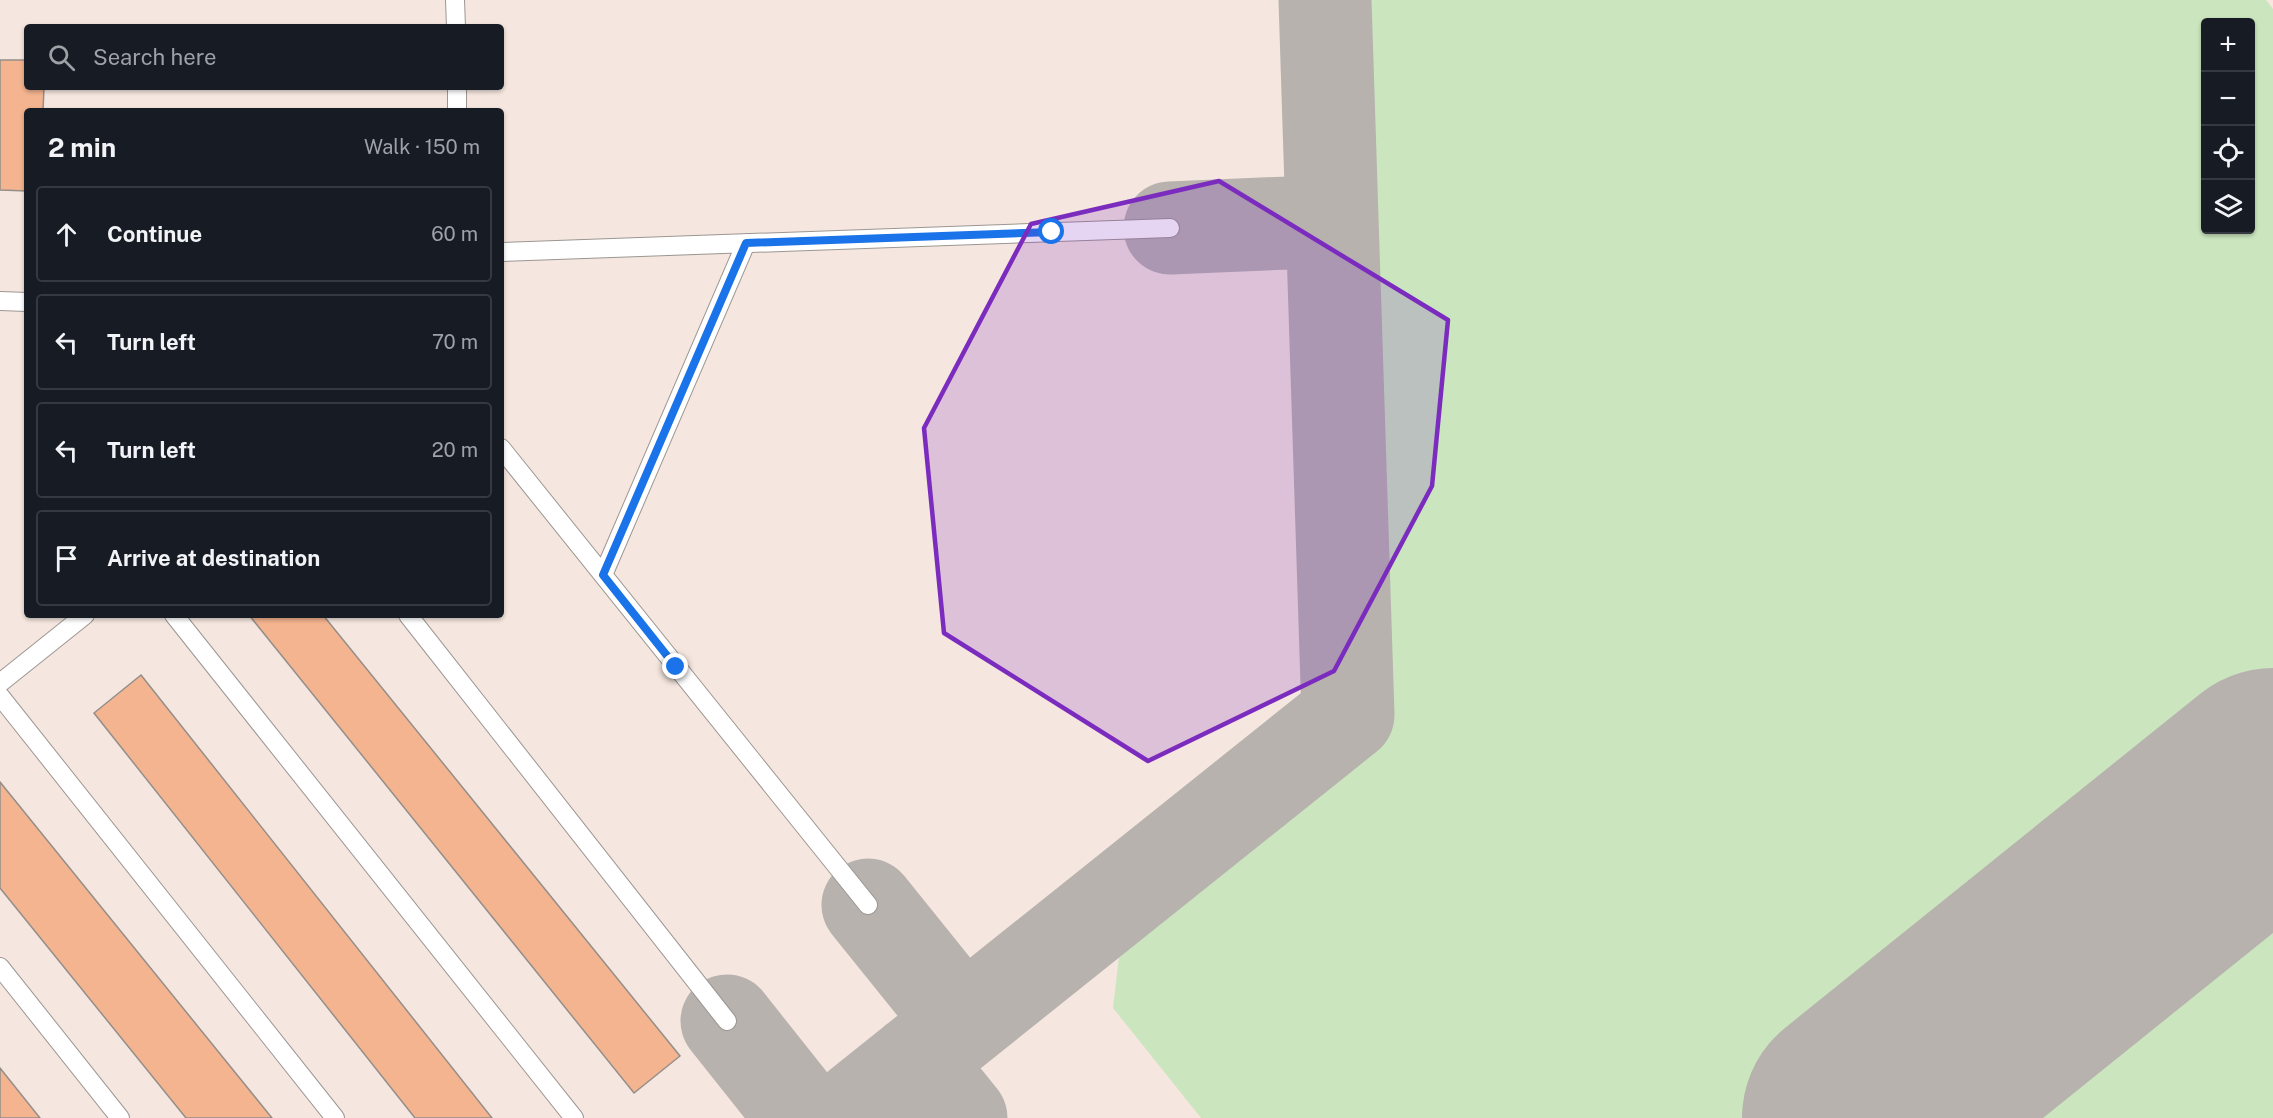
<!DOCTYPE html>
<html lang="en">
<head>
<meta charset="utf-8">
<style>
  :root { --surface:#171b24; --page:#242831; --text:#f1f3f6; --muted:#9ea1a6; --line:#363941 }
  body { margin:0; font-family:"Public Sans",sans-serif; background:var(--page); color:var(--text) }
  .controls { position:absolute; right:18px; top:18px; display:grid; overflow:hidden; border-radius:6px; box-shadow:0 2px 4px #0004 }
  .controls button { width:54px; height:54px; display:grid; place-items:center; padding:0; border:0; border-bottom:2px solid var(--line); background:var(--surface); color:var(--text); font:30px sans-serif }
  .stop { position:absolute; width:18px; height:18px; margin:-14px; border:4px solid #1a73e8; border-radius:50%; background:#fff }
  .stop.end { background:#1a73e8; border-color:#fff; box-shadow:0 2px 6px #0008 }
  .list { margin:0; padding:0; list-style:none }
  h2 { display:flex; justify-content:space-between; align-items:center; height:78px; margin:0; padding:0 24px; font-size:26px }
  h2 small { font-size:20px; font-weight:400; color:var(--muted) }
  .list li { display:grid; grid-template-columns:39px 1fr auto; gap:18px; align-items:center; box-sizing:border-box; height:96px; margin:0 12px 12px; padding:0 12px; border:2px solid var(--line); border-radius:6px }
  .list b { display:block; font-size:22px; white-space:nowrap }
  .list em { font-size:20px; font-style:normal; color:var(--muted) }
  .icon { flex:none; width:33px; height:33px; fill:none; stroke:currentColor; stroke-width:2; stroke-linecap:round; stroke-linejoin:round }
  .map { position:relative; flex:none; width:2273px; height:1118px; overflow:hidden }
  .search { position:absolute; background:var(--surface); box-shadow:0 2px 4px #0004; left:24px; top:24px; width:480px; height:66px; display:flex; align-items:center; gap:15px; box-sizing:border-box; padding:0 21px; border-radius:6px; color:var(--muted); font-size:22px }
  .panel { position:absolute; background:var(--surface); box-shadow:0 2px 4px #0004; left:24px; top:108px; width:480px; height:510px; border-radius:6px }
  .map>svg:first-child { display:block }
  .built { fill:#f5e7df; fill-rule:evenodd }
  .green { fill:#cbe6bf; fill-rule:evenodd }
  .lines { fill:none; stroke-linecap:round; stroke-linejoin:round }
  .taxiway { stroke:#b7b2ae; stroke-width:93 }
  .runway { stroke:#b7b2ae; stroke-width:232 }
  .building { fill:#f4b48f; stroke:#948e8a; stroke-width:1.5 }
  .service-casing { stroke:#9c9692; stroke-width:20 }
  .service { stroke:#fff; stroke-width:18 }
  .route { stroke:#1a73e8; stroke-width:8 }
  .marked { fill:#7b2cbf; fill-opacity:0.2; stroke:#7b2cbf; stroke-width:4.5; stroke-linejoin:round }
</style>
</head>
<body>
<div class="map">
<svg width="2273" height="1118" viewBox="0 0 2273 1118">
  <rect width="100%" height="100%" fill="#fcf5f1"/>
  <!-- built -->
  <path class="built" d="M0,0h2273v1118h-2273zM2206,22h44v208h-44zM27,27h474v60h-474zM27,111h474v504h-474z"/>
  <!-- green -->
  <path class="green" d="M1359,0h907l7,9v688l-520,421h-552l-88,-110 7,-60 230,-185 25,-94zM2206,22h44v208h-44z
    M2273,868v250h-308z"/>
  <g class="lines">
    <!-- taxiway -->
    <path class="taxiway" d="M1170,228l162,-7
      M868,905l95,118
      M727,1021l77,97
      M915,1061l46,57
      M844,1118l504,-403 -23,-715"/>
    <!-- runway -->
    <path class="runway" d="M1858,1118l415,-334"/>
  </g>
  <!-- building -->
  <path class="building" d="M0,60h27v27h17l-1,24h-16v80l-27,-1z
    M249,615h74l357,441 -46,37z
    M141,675l351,443h-77l-321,-405z
    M0,782l272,336h-86l-186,-230z
    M0,1068l40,50h-40z"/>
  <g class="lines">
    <!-- service casing -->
    <g class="service-casing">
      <path id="service" d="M455,0l1,27
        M457,87v24
        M501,252l669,-24
        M0,301l27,1
        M501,448l367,457
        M603,575l143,-332
        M174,615l400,503
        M408,615l319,406
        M0,683l85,-68
        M0,696l335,422
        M0,967l120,151"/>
    </g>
    <!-- service -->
    <use href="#service" class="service"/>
  </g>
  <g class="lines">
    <!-- route -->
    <path class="route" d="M676,667l-73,-92 143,-332 306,-11"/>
  </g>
  <!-- marked area -->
  <path class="marked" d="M1219,181l229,139 -16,166 -98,185 -186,90 -204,-128 -20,-205 107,-204z"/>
</svg>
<div class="controls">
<button>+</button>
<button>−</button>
<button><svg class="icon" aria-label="locate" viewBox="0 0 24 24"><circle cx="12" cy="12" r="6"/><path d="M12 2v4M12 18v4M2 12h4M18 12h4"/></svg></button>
<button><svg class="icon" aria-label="layers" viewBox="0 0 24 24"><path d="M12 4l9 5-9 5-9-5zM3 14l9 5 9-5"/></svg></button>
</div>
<div class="stop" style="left:1052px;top:232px"></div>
<div class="stop end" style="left:676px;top:667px"></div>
<div class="search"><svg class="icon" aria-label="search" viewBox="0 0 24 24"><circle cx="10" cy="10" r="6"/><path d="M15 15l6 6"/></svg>Search here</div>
<section class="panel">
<h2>2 min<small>Walk · 150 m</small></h2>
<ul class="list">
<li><svg class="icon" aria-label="ahead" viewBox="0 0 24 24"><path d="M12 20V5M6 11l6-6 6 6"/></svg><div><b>Continue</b></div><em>60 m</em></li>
<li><svg class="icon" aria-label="left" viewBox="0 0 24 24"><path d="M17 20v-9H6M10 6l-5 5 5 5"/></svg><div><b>Turn left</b></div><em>70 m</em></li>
<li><svg class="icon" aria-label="left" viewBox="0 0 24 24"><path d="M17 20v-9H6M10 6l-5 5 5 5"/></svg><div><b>Turn left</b></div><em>20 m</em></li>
<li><svg class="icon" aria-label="arrive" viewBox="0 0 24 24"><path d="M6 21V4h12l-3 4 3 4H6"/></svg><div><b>Arrive at destination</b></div></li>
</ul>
</section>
</div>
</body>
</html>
